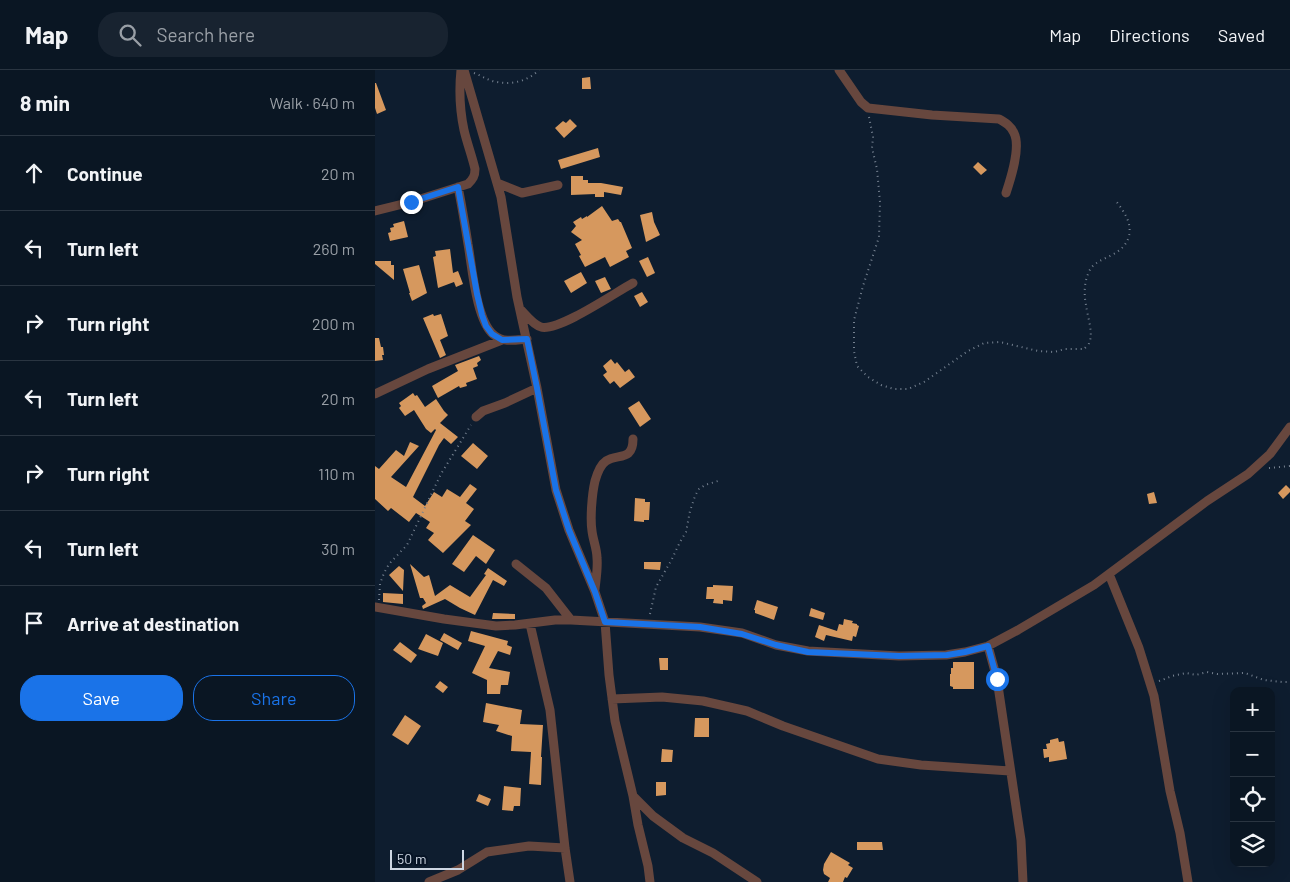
<!DOCTYPE html>
<html lang="en">
<head>
<meta charset="utf-8">
<style>
  :root { --surface:#0a1623; --page:#182330; --text:#f1f3f6; --muted:#999fa6; --line:#2a3541; --accent:#1a73e8 }
  body { margin:0; font-family:Barlow,sans-serif; background:var(--page); color:var(--text) }
  .controls { position:absolute; right:15px; bottom:15px; display:grid; overflow:hidden; border-radius:10px; box-shadow:0 5px 20px #0002 }
  .controls button { width:45px; height:45px; display:grid; place-items:center; padding:0; border:0; border-bottom:1px solid var(--line); background:var(--surface); color:var(--text); font:25px sans-serif }
  .scale { position:absolute; left:15px; bottom:12px; width:74px; box-sizing:border-box; padding-left:5px; border:2px solid #cdd6e3; border-top:0; font-size:14px; line-height:18px; white-space:nowrap; color:#cdd6e3; -webkit-text-stroke:4px #061325; paint-order:stroke }
  .stop { position:absolute; width:15px; height:15px; margin:-11px; border:4px solid #1a73e8; border-radius:50%; background:#fff }
  .stop.end { background:#1a73e8; border-color:#fff; box-shadow:0 1px 5px #0008 }
  .list { margin:0; padding:0; list-style:none }
  h2 { display:flex; justify-content:space-between; align-items:center; height:65px; margin:0; padding:0 20px; font-size:21px }
  h2 small { font-size:16px; font-weight:400; color:var(--muted) }
  .list li { display:grid; grid-template-columns:32px 1fr auto; gap:15px; align-items:center; box-sizing:border-box; height:75px; padding:0 20px; border-top:1px solid var(--line) }
  .list b { display:block; font-size:19px; white-space:nowrap }
  .list em { font-size:16px; font-style:normal; color:var(--muted) }
  .actions { display:flex; gap:10px; padding:15px 20px }
  .actions a { flex:1; padding:11px 0; border:1px solid var(--accent); border-radius:20px; text-align:center; font-size:18px; color:var(--accent) }
  .actions .main { background:var(--accent); color:#fff }
  .icon { flex:none; width:28px; height:28px; fill:none; stroke:currentColor; stroke-width:2; stroke-linecap:round; stroke-linejoin:round }
  .map { position:relative; flex:none; width:915px; height:812px; overflow:hidden }
  header { display:flex; align-items:center; gap:30px; box-sizing:border-box; height:70px; padding:0 25px; background:var(--surface); border-bottom:1px solid var(--line) }
  header strong { font-size:24px }
  nav { display:flex; gap:28px; margin-inline-start:auto; font-size:18px }
  .search { width:350px; height:45px; background:var(--page); display:flex; align-items:center; gap:12px; box-sizing:border-box; padding:0 18px; border-radius:20px; color:var(--muted); font-size:19px }
  main { display:flex }
  aside { flex:1; background:var(--surface) }
  .map>svg:first-child { display:block }
  .building { fill:#d6985e }
  .lines { fill:none; stroke-linecap:round; stroke-linejoin:round }
  .path { stroke:#758190; stroke-width:2; stroke-dasharray:1 4; stroke-linecap:butt }
  .minor { stroke:#67473e; stroke-width:9 }
  .route { stroke:#1a73e8; stroke-width:6 }
</style>
</head>
<body>
<header>
<strong>Map</strong>
<div class="search"><svg class="icon" aria-label="search" viewBox="0 0 24 24"><circle cx="10" cy="10" r="6"/><path d="M15 15l6 6"/></svg>Search here</div>
<nav><a>Map</a><a>Directions</a><a>Saved</a></nav>
</header>
<main>
<aside>
<h2>8 min<small>Walk · 640 m</small></h2>
<ul class="list">
<li><svg class="icon" aria-label="ahead" viewBox="0 0 24 24"><path d="M12 20V5M6 11l6-6 6 6"/></svg><div><b>Continue</b></div><em>20 m</em></li>
<li><svg class="icon" aria-label="left" viewBox="0 0 24 24"><path d="M17 20v-9H6M10 6l-5 5 5 5"/></svg><div><b>Turn left</b></div><em>260 m</em></li>
<li><svg class="icon" aria-label="right" viewBox="0 0 24 24"><path d="M7 20v-9h11M14 6l5 5-5 5"/></svg><div><b>Turn right</b></div><em>200 m</em></li>
<li><svg class="icon" aria-label="left" viewBox="0 0 24 24"><path d="M17 20v-9H6M10 6l-5 5 5 5"/></svg><div><b>Turn left</b></div><em>20 m</em></li>
<li><svg class="icon" aria-label="right" viewBox="0 0 24 24"><path d="M7 20v-9h11M14 6l5 5-5 5"/></svg><div><b>Turn right</b></div><em>110 m</em></li>
<li><svg class="icon" aria-label="left" viewBox="0 0 24 24"><path d="M17 20v-9H6M10 6l-5 5 5 5"/></svg><div><b>Turn left</b></div><em>30 m</em></li>
<li><svg class="icon" aria-label="arrive" viewBox="0 0 24 24"><path d="M6 21V4h12l-3 4 3 4H6"/></svg><div><b>Arrive at destination</b></div></li>
</ul>
<div class="actions"><a class="main">Save</a><a>Share</a></div>
</aside>
<div class="map">
<svg width="915" height="812" viewBox="0 0 915 812">
  <rect width="100%" height="100%" fill="#0e1d2f"/>
  <!-- building -->
  <path class="building" d="M215,7l1,12h-9v-11z
    M0,13h1l10,27 -9,4 -2,-6z
    M195,49l7,7 -13,12 -9,-10 8,-7 3,2z
    M223,78l2,9 -39,12 -3,-9z
    M603,92l9,8 -6,5 -8,-8z
    M196,106h12v4h5v3h13l22,4 -2,8 -17,-3v5h-9v-3l-24,1z
    M227,136l10,15 6,-2 2,3h1l11,26 -6,3 3,6 -19,10 -5,-10 -20,10 -6,-11 2,-1 -6,-11 7,-4 -11,-8 5,-6 -3,-4 8,-5 1,2 5,-3v1z
    M277,142l2,10 6,13 -14,7 -6,-27z
    M29,151l4,16 -18,4 -2,-8 3,-1 -1,-4 4,-1 -1,-3z
    M75,179l3,24 5,-2 5,13 -7,3 -2,-5 -16,6 -5,-31 3,-1 -1,-5z
    M273,187l7,16 -8,4 -8,-16z
    M0,191h16v4h3v15l-19,-16z
    M44,195l8,28 -15,8 -3,-8h1l-7,-24z
    M206,202l6,11 -16,10 -7,-12z
    M230,207l6,12 -10,4 -6,-12z
    M267,222l6,10 -8,5 -6,-11z
    M58,244l1,2 7,-2 7,22 -8,4 6,15 -6,3 -17,-40z
    M0,268h4l2,9h2l1,8h-2l1,5 -8,1z
    M104,286l2,4 -4,3 1,3 -5,2 4,11 -11,4 1,3 -7,2 -1,-2 -21,12 -6,-12 26,-15 -3,-6z
    M236,289l4,5 2,-2 8,10 4,-3 6,8 -15,11 -6,-7 -4,3 -7,-9 4,-3 -4,-6z
    M38,323l2,3 2,-1 8,12 11,-8 8,12 4,4 -8,8 18,14 -7,7 -7,-6 -5,7 -26,52 12,9 9,-14 8,5 5,-8 13,8 10,-13 7,5 -11,14 8,6 -9,12 6,4 -28,28 -15,-13 6,-7 -8,-5 4,-6 -14,-9 -7,9 -18,-14 -3,3 -13,-12v-33l4,3 17,-19 8,6 6,-14 9,4 -28,31 15,10 30,-57 -1,-1 -4,4 -5,-4 -12,-19 -9,6 -6,-8 2,-2 -2,-3z
    M264,331l12,18 -11,8 -12,-19z
    M98,373l15,13 -11,13 -16,-13z
    M911,415l4,4v3l-7,7 -5,-6z
    M779,422l3,11 -8,1 -2,-10z
    M260,428l10,1v3h5l-1,18h-5v2l-10,-1z
    M98,465l22,15 -9,14 -10,-8 -12,16 -12,-8z
    M269,492h17l-1,8 -16,-1z
    M35,494l14,13 5,-2 6,21 15,-11 20,12 16,-22 -2,-1 4,-6 19,13 -3,5 -11,-6 -18,35 -15,-7 -15,-9 -22,10 -1,-3 4,-3 -3,-5h-3z
    M24,496l5,4 -1,21 -14,-16z
    M338,515l20,1 -1,15 -9,-1v4l-10,-1 1,-4h-8l1,-12h6z
    M8,523l20,1v10l-20,-2z
    M382,530l21,7 -4,13 -19,-7v-3h-1z
    M436,538l14,5 -2,7 -14,-4z
    M118,543l22,1v5h-23z
    M469,549l9,2 -1,2 5,1v1l2,1 -3,11 -3,-1 -1,5 -26,-6 -2,6 -9,-4 4,-12 18,6 2,-7 4,1z
    M96,561l37,10 -1,4 5,2 -2,8 -12,-4 -9,17 21,4 -2,13h-7l-1,9h-13v-14l-15,-7 13,-27 -17,-5z
    M69,563l18,10 -4,7 -18,-10z
    M51,564l17,9 -5,13 -20,-7z
    M25,572l17,13 -6,8 -18,-13z
    M284,588h9v12h-8z
    M578,592h21v27h-21v-2l-3,-1v-12h1v-6h2z
    M65,611l8,6 -5,6 -8,-6z
    M111,633l36,7 -2,14 23,1 -2,32h1l-1,28 -12,-1 2,-32 -20,-1 1,-15 -16,-5 3,-6 -16,-3z
    M30,645l16,11 -13,19 -16,-10z
    M320,648h14v19h-15z
    M683,668l1,4 5,-1 3,18 -18,3v-5l-5,1 -1,-9h4l-1,-5 4,-1v-3z
    M287,679l11,1 -1,12h-11z
    M281,712h10v13l-10,1z
    M129,716l17,2 -1,18h-6l-1,5 -11,-1z
    M104,724l12,5 -3,7 -12,-5z
    M482,772h25l1,8h-26z
    M456,782l19,11 -2,2 5,3 -6,10 -2,-1 -2,5h-15l2,-4 -6,-4 -1,-4 1,-6z"/>
  <g class="lines">
    <!-- path -->
    <path class="path" d="M99,3c8,3 15,8 23,9 15,3 31,-1 42,-12
      M494,47l4,20 -1,11 5,21 3,33 -1,35 -16,49 -9,34v31l3,15 11,11 13,8 13,4h14l16,-7 44,-31 16,-8 16,-1 38,9 16,1 11,-3h19c1,-1 5,-5 5,-6 5,-9 -2,-28 -3,-38 -2,-10 -2,-21 2,-31 6,-19 34,-14 41,-38 3,-14 -5,-24 -13,-35
      M894,398l21,-2
      M4,530l1,-16 4,-11 5,-9 18,-19 34,-71 30,-49
      M275,544l6,-27 16,-28 8,-17 6,-10 4,-21 5,-15 4,-7 6,-4 13,-4
      M784,611l3,-1 10,-4 14,-3 10,2 11,-3 10,2 28,-1 19,7 18,2h8"/>
    <!-- minor -->
    <path class="minor" d="M89,0l37,127 16,100 20,91 19,102 13,40 26,62 10,30 4,53 6,46 18,75 5,29 10,41 2,16
      M464,0l22,32 7,6 64,7 67,4c7,4 12,7 15,14 7,14 -3,45 -8,60
      M122,113l25,10 36,-8
      M83,117c4,19 7,38 10,57 4,22 8,77 26,91 9,8 22,5 33,4
      M0,141l36,-9 57,-18c5,-5 7,-8 7,-15 -3,-13 -8,-26 -11,-39 -4,-19 -5,-41 -3,-60
      M145,239c6,6 13,16 21,18 17,5 75,-35 92,-44
      M0,324l53,-25 74,-29
      M101,347l7,-6 22,-8 32,-15
      M141,494l30,24 25,32
      M734,504l30,74 15,48 16,95 10,42 8,49
      M220,519c1,-10 3,-21 2,-31 0,-9 -4,-18 -5,-27 -2,-13 0,-37 3,-50 2,-7 5,-16 11,-20 11,-8 27,1 27,-22
      M0,537l69,12 52,7 19,-1 40,-5h16l129,7 42,6 34,12 32,6 91,5 47,-1 19,-3 23,-6 30,-16 76,-45 113,-84 41,-27 22,-20 20,-27
      M155,554l20,86 15,138 5,34
      M613,576l9,33 24,161 2,42
      M237,629l50,-2 41,4 44,10 36,15 95,33 43,6 89,6
      M258,726l20,20 30,22 30,15 44,29
      M54,812l29,-12 29,-18 42,-6 36,2"/>
  </g>
  <g class="lines">
    <!-- route -->
    <path class="route" d="M36,132l47,-15 19,107 5,21 4,11 6,8 10,6 25,-1 10,49 19,102 13,40 26,62 10,30 95,5 42,7 34,11 32,7 91,4 48,-1 18,-3 23,-6 9,33"/>
  </g>
</svg>
<div class="controls">
<button>+</button>
<button>−</button>
<button><svg class="icon" aria-label="locate" viewBox="0 0 24 24"><circle cx="12" cy="12" r="6"/><path d="M12 2v4M12 18v4M2 12h4M18 12h4"/></svg></button>
<button><svg class="icon" aria-label="layers" viewBox="0 0 24 24"><path d="M12 4l9 5-9 5-9-5zM3 14l9 5 9-5"/></svg></button>
</div>
<div class="scale">50 m</div>
<div class="stop" style="left:622px;top:609px"></div>
<div class="stop end" style="left:36px;top:132px"></div>
</div>
</main>
</body>
</html>
